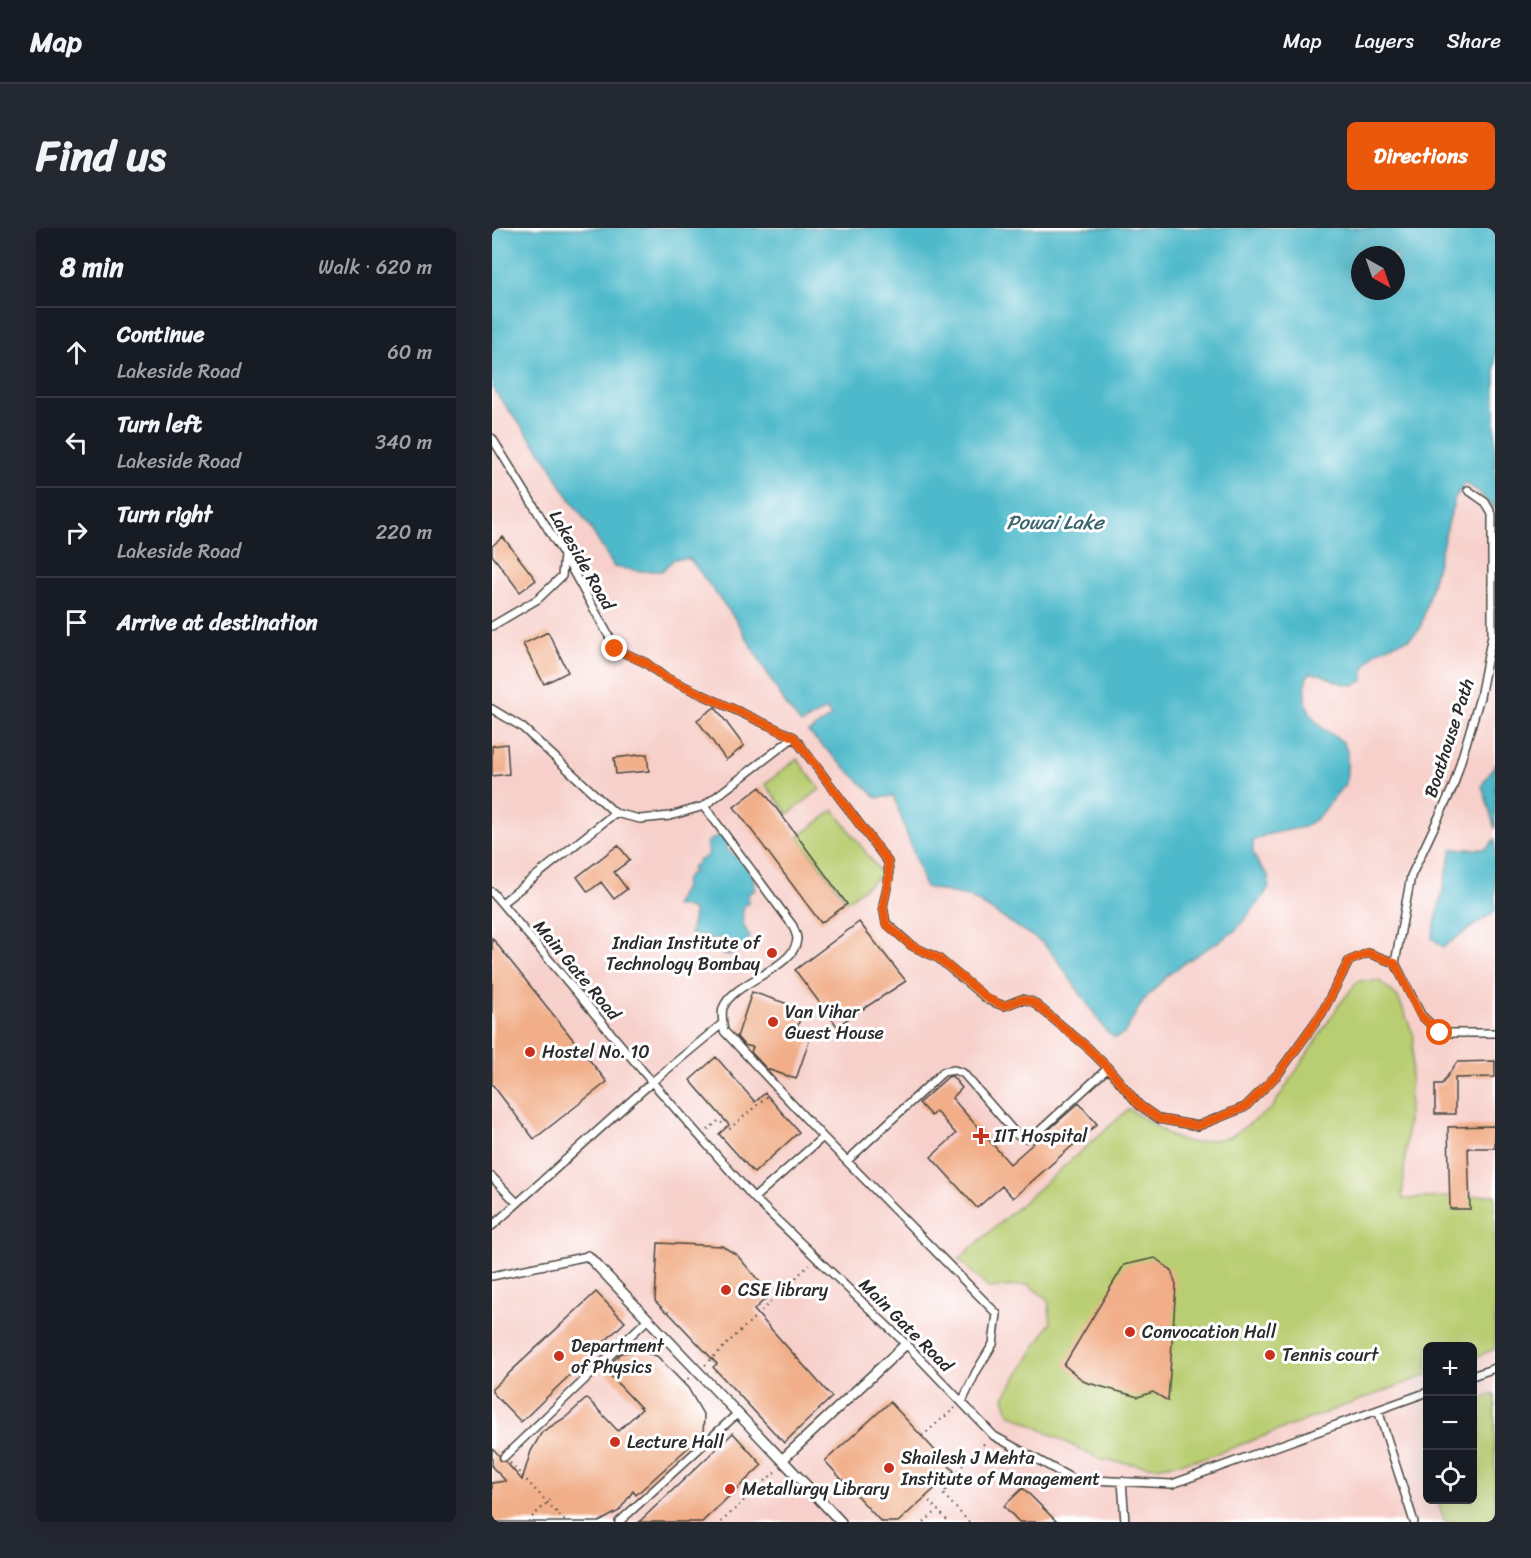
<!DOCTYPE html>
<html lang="en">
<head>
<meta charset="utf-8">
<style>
  :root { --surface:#171b24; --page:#242831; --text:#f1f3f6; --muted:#9ea1a6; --line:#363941; --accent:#ea580c }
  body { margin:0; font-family:Sriracha,sans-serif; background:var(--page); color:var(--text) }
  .controls { position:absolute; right:18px; bottom:18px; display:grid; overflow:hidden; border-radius:9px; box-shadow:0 6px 24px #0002 }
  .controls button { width:54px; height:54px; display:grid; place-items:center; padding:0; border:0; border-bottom:2px solid var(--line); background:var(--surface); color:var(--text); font:30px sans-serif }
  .compass { position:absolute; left:859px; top:18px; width:54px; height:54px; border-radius:50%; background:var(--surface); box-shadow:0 6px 24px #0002; rotate:140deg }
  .stop { position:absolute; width:18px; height:18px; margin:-14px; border:4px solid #ea580c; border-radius:50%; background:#fff }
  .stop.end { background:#ea580c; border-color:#fff; box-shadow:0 2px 6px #0008 }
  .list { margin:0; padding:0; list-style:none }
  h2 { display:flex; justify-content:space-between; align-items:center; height:78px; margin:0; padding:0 24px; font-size:26px }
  h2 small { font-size:20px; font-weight:400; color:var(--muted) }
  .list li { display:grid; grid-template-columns:39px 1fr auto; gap:18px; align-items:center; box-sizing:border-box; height:90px; padding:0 24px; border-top:2px solid var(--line) }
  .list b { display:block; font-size:22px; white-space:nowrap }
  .list p { margin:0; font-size:20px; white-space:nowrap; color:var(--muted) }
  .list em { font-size:20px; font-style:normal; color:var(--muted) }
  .icon { flex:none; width:33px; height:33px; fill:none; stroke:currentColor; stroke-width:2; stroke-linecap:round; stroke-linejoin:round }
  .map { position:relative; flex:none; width:1003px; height:1294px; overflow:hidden; border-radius:9px }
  header { display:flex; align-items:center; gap:36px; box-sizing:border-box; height:84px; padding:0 30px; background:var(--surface); border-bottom:2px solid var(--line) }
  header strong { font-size:28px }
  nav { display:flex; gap:33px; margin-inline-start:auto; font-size:21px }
  .intro { display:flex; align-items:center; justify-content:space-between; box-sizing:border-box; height:144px; padding:0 36px }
  h1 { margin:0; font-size:42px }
  .button { padding:15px 27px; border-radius:9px; background:var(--accent); color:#fff; font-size:21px; font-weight:700 }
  main { display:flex; gap:36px; padding:0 36px }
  aside { flex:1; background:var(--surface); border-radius:9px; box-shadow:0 6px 24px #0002 }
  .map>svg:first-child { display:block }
  .built { fill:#f7d0cb; fill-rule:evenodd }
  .green { fill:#b9ce72; stroke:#727c4e; stroke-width:1.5 }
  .water { fill:#4eb9cb; stroke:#3c727b; stroke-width:1.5; fill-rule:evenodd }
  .building { fill:#f1ae88 }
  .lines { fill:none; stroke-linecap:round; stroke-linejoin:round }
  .service-casing { stroke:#484640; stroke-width:10 }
  .pedestrian-casing { stroke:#484640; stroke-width:12 }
  .path { stroke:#484640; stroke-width:2; stroke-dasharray:1.5 4.5; stroke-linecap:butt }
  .service { stroke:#fff; stroke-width:7 }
  .pedestrian { stroke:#fff; stroke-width:9 }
  .route { stroke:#ea580c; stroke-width:8 }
  .poi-dot { fill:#c8321e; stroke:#fff; stroke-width:2 }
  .labels { text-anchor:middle; stroke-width:6; stroke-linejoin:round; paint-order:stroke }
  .street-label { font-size:18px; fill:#2b2b2b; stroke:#fff }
  .poi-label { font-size:18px; fill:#2b2b2b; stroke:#fff; text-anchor:start }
  .water-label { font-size:20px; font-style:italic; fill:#39646b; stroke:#fff }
</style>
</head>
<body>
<header>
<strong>Map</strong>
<nav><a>Map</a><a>Layers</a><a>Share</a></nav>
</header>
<div class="intro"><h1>Find us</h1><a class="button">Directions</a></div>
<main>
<aside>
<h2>8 min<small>Walk · 620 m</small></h2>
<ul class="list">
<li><svg class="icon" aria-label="ahead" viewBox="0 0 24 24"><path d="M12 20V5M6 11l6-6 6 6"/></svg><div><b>Continue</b><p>Lakeside Road</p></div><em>60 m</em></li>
<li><svg class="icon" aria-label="left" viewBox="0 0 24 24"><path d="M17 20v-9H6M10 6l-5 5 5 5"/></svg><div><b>Turn left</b><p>Lakeside Road</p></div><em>340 m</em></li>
<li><svg class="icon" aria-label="right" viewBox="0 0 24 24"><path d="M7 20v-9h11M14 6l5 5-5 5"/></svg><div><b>Turn right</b><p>Lakeside Road</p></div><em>220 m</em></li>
<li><svg class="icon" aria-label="arrive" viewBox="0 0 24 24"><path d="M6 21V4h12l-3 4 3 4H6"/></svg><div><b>Arrive at destination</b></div></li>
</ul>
</aside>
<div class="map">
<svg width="1003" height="1294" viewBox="0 0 1003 1294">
  <rect width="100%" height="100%" fill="#fff"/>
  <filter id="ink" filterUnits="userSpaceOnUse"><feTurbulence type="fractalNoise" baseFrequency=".0167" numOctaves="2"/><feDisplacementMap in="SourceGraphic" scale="12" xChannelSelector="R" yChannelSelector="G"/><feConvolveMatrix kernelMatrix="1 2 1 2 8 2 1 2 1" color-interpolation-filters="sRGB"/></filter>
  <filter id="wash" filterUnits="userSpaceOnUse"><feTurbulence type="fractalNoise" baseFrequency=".008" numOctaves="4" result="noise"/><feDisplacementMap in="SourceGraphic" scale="24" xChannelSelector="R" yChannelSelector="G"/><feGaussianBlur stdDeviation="1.35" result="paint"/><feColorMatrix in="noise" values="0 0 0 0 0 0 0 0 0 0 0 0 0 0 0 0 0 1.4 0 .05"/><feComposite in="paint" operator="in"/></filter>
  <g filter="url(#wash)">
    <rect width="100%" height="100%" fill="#ecddb9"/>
    <!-- built -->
    <path class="built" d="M0,160l56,73 12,23 31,45 23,38 60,-8h16l46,61 50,85 15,19 25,-15 5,8 -23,15 86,64 31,91 45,10 73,46 13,15 39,58 29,18 19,-33 25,-26 19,-14 79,-88 -7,-8 -6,-12v-12l12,-6 78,-93 -21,-14 -9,-10 -8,-16 1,-23 4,-6 10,1 23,10 21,-16 11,-15 16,-8 19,-6 10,-10 35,-131 10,-16 13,9 17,18v255l-13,21 13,44v10l-9,10 -43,98 52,-36v611h-1003zM936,1118h44v154h-44z"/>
    <!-- green -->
    <path class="green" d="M305,531l23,30 -32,25 -23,-30z
      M342,582l48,64 -35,27 -49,-64z
      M866,753h21l19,16 16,39 -12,163 93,-4v154l-22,9 -1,-12h-44l-1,29 -222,83 -49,9 -55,-7 -92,-47 -5,-16 47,-75 -3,-22 -19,-15 -41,3 -29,-29 170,-150 45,29 19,5 37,-6 42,-29 67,-103z
      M1003,1166v128h-50l-8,-22h35l1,-99z"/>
    <!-- water -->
    <path class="water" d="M0,0h1003v281l-17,-18 -13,-8 -10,15 -35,131 -11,10 -18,6 -16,8 -11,15 -1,13 -9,4 -11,-1 -23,-10 -10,-1 -4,6 -1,23 8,16 9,10 21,14 4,9v25l-2,8 -28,34 -13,9 -39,8 -12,6v12l6,12 7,8 3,5v8l-6,11 -29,35 -47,29 -19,14 -25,26 -19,33 -9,4 -9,-7 -50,-73 -13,-15 -73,-46 -45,-10 -31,-91 -17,2 -69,-66 23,-15 -5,-8 -25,15 -15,-19 -50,-85 -46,-61h-16l-12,12h-22l-26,-4 -23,-38 -31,-45 -12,-23 -56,-73zM868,27h36v36h-36z
      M1003,536v65l-13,-44z
      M229,604l9,11 -4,6c14,10 30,22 29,41l-6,3 -1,4v7l-4,1c-3,14 -2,21 6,31 -4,12 -15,20 -27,19l-3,-5 2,-11 -5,-1 -7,5 -2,-6c-6,-3 -12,-1 -18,-3 4,-20 11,-27 -16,-28l11,-21 -1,-3 5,-8 5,-1v-2l-3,-1 3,-5 3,-1 2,-4c5,-1 8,-4 10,-8l-3,-6c2,-6 4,-5 9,-8 2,-1 4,-4 6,-6z
      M1003,611v72l-52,36 -11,-9 20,-89h34z"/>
    <g id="blocks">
      <!-- building -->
      <path class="building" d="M11,309l33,43 -16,12 -28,-37v-9z
        M56,404l20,40 -24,12 -21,-40z
        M223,479l29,39 -18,14 -29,-40z
        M15,516l2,30 -17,2v-30z
        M155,526l2,17 -33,3 -2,-16z
        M268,559l38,50 49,67 -26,19 -87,-116z
        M126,617l12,15 -16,12 13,17 -13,10 -13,-17 -13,10 -11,-15z
        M367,694l47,59 -69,45 -42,-56z
        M0,710l115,144 -73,57 -42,-55z
        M260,764l51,17 -6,19 15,5 -16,46 -29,-10 -16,-17 2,-5 -9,-2 -7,-8z
        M224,829l39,45 10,-9 34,39 -45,41 -35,-39 10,-9 -39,-45z
        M1003,833v16l-40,1v36h-20v-30h7l15,-22z
        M460,848l10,12 -10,10 58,66 69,-61 18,21 -84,74 -11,-12 -25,22 -46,-51 25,-23 -20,-23 -5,5 -12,-13 29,-26z
        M1003,898v22h-27l2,61h-20l-2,-82z
        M166,1015l64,3 15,9 33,39 -16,16 78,87 -48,46 -71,-76 4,-3 -49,-52h-2l-11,-11z
        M663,1030l16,12 5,15 -8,116 -15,-9 -15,5 -53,-15 -21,-17 60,-100z
        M104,1064l29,30 -104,100 -29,-30v-3z
        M145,1123l20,5 31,32 16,28 -1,18 -67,61 -3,-4 -14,20 -20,11h-107v-39l14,-2 -14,-14v-19l7,7 1,5 6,2 16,18 9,-29 11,-19 24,-15 21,-19 31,33 24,-22 -37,-39 16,-17z
        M398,1174l64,69 -56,51h-17l-56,-61z
        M241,1205l29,32 -60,57h-63z
        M531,1260l34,34h-38l-15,-16z"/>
    </g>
  </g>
  <g filter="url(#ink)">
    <use href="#blocks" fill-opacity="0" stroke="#484640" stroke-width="1.5"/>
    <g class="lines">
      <!-- service casing -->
      <g class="service-casing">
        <path id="service" d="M0,210l72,117 52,94 30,14 18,14 130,60 94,125 1,16 -6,28 3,17 26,23 26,12 50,42 16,6 18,-7 11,3 53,44 22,22 31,37 20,14 39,7 47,-19 33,-33 44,-61 27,-52 19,-8 27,10 26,52 19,18h55
          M0,398l46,-27 24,-23 2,-21
          M0,481l30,18 93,86
          M212,578l89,120c1,4 4,9 4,13 -2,30 -64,42 -74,69 -2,6 0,16 1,23l99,106 174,177 -4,30 -17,28 -14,30
          M0,664l160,190 102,116 152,146 88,92 79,43 99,5 256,-92
          M10,675l113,-90 25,6 30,-3 34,-10 90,-69
          M903,735l16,-87 42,-89 27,-90 12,-62v-121l-7,-12 -17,-12
          M355,933l96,-89 11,-2 9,3 54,62 7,3 9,-1 75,-69
          M0,949l25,26
          M262,970l69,-61
          M0,998l160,-144 71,-59
          M0,1048l96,-20
          M980,1148l23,-8
          M886,1182l36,112
          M12,1229l144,-138
          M630,1253l3,41
          M127,1294l119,-109"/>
      </g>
      <!-- pedestrian casing -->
      <g class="pedestrian-casing">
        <path id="pedestrian" d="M96,1028l253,266
          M290,1232l124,-116"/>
      </g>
      <!-- path -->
      <path class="path" d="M216,902l11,-10 9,10 42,-36
        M213,1137l104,-100
        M191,1155l7,-6
        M430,1208l33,-28
        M18,1235l56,59
        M433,1269l24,25
        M40,1289l18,-17
        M229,1294l55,-51
        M432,1294l14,-12
        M477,1294l-26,-28 24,-35 20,-18"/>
      <!-- service -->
      <use href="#service" class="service"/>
      <!-- pedestrian -->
      <use href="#pedestrian" class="pedestrian"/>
    </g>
  </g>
  <g class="lines" filter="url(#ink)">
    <!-- route -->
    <path class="route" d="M123,421l31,14 18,14 130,60 94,125 1,16 -6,28 3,18 26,22 26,12 50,41 16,7 18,-7 11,3 53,44 22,22 31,37 20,14 39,7 47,-19 33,-33 44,-61 27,-52 19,-8 27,10 25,52 20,18"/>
  </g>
  <!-- markers -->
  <g class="poi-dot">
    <circle cx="280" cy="725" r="6"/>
    <circle cx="281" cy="794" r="6"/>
    <circle cx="38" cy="824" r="6"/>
    <path d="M486 899h6v6h6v6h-6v6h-6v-6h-6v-6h6z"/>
    <circle cx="234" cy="1062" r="6"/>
    <circle cx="638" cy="1104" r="6"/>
    <circle cx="778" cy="1127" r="6"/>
    <circle cx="67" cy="1128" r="6"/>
    <circle cx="123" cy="1214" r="6"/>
    <circle cx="397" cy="1240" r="6"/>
    <circle cx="238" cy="1261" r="6"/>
  </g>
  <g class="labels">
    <!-- street labels -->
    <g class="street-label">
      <text transform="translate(90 332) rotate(60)" y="6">Lakeside Road</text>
      <text transform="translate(957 510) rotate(-72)" y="6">Boathouse Path</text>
      <text transform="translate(85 742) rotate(50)" y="6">Main Gate Road</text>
      <text transform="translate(414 1097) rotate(45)" y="6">Main Gate Road</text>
    </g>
    <!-- poi labels -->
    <g class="poi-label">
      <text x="268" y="721" text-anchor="end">Indian Institute of<tspan x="268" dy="21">Technology Bombay</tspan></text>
      <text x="293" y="790">Van Vihar<tspan x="293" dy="21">Guest House</tspan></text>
      <text x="50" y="830">Hostel No. 10</text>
      <text x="502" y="914">IIT Hospital</text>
      <text x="246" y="1068">CSE library</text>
      <text x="650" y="1110">Convocation Hall</text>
      <text x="79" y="1124">Department<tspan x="79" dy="21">of Physics</tspan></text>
      <text x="790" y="1133">Tennis court</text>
      <text x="135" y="1220">Lecture Hall</text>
      <text x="409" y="1236">Shailesh J Mehta<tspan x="409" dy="21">Institute of Management</tspan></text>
      <text x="250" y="1267">Metallurgy Library</text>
    </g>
    <!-- water labels -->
    <g class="water-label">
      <text x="563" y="301">Powai Lake</text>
    </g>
  </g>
</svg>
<div class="controls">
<button>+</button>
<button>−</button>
<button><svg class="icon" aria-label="locate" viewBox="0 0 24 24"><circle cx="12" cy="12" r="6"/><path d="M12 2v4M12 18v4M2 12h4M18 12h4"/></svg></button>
</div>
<svg class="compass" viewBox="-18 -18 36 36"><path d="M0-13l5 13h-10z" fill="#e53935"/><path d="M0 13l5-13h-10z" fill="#9ea1a6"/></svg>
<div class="stop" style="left:948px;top:805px"></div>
<div class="stop end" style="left:123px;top:421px"></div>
</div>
</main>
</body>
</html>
